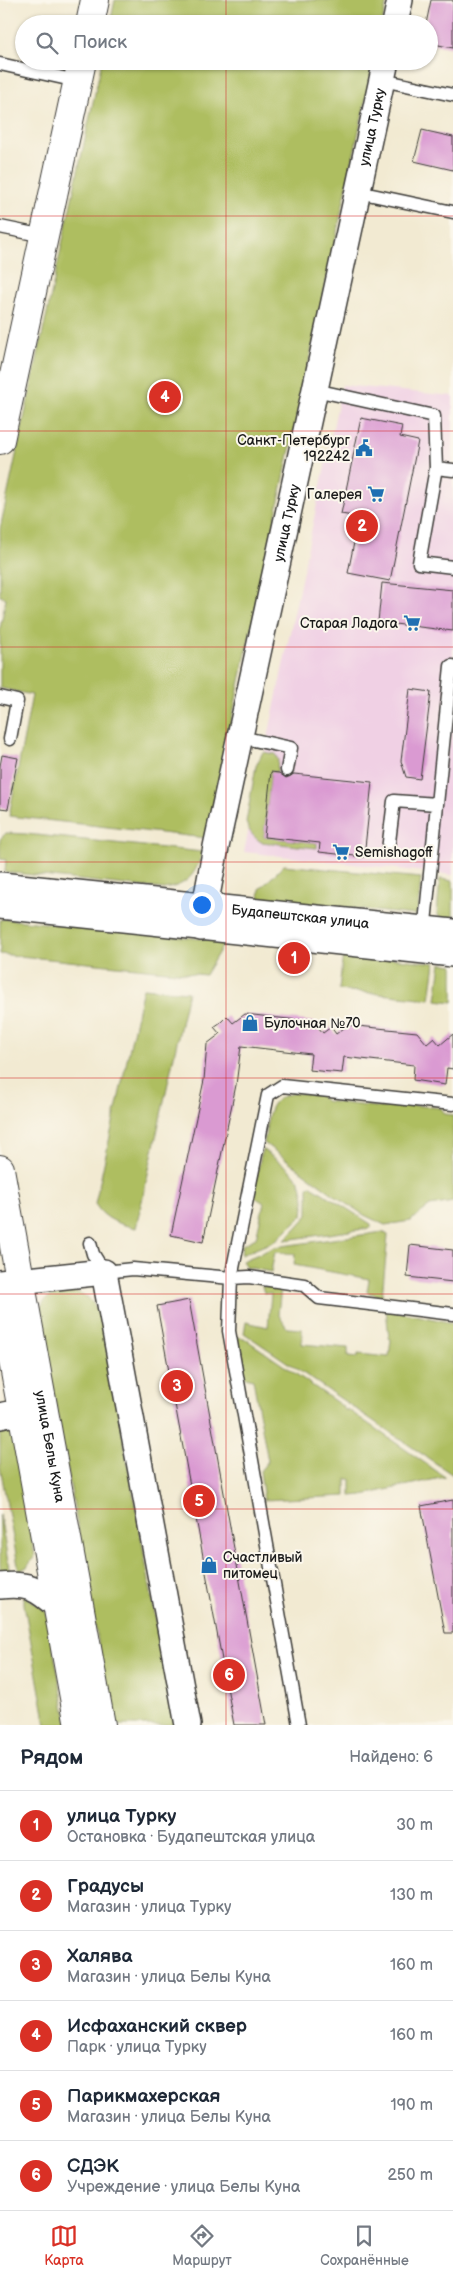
<!DOCTYPE html>
<html lang="ru">
<head>
<meta charset="utf-8">
<style>
  :root { --surface:#fff; --page:#f2f2f3; --text:#1f2937; --muted:#747a83; --line:#e0e1e3; --accent:#d93025 }
  body { margin:0; font-family:"Balsamiq Sans",sans-serif; background:var(--page); color:var(--text) }
  .you { position:absolute; left:201px; top:904px; width:18px; height:18px; margin:-12px; border:4px solid #fff; border-radius:50%; background:#1a73e8; box-shadow:0 0 0 8px #1a73e833 }
  .badge { display:grid; place-items:center; width:32px; height:32px; border-radius:50%; background:var(--accent); color:#fff; font-size:16px; font-weight:700 }
  .pin { position:absolute; translate:-50% -50%; border:2px solid #fff; box-shadow:0 1px 5px #0006 }
  .list { margin:0; padding:0; list-style:none }
  h2 { display:flex; justify-content:space-between; align-items:center; height:65px; margin:0; padding:0 20px; font-size:21px }
  h2 small { font-size:16px; font-weight:400; color:var(--muted) }
  .list li { display:grid; grid-template-columns:32px 1fr auto; gap:15px; align-items:center; box-sizing:border-box; height:70px; padding:0 20px; border-top:1px solid var(--line) }
  .list b { display:block; font-size:19px; white-space:nowrap }
  .list p { margin:0; font-size:16px; white-space:nowrap; color:var(--muted) }
  .list em { font-size:16px; font-style:normal; color:var(--muted) }
  .icon { flex:none; width:28px; height:28px; fill:none; stroke:currentColor; stroke-width:2; stroke-linecap:round; stroke-linejoin:round }
  .map { position:relative; flex:none; width:453px; height:1725px; overflow:hidden }
  .search { position:absolute; background:var(--surface); box-shadow:0 1px 4px #0004; left:15px; right:15px; top:15px; height:55px; display:flex; align-items:center; gap:12px; box-sizing:border-box; padding:0 18px; border-radius:28px; color:var(--muted); font-size:19px }
  .sheet { height:485px; background:var(--surface) }
  nav { display:flex; justify-content:space-around; align-items:center; box-sizing:border-box; height:70px; border-top:1px solid var(--line); background:var(--surface); font-size:14px; color:var(--muted) }
  nav a { display:grid; justify-items:center; gap:2px }
  nav .on { color:var(--accent) }
  .map>svg:first-child { display:block }
  .built { fill:#f0d0e4 }
  .green { fill:#aebe61; stroke:#656d3e }
  .building { fill:#da9ad2 }
  .lines { fill:none; stroke-linecap:round; stroke-linejoin:round }
  .service-casing { stroke:#3c3b37; stroke-width:15 }
  .minor-casing { stroke:#3c3b37; stroke-width:28 }
  .tertiary-casing { stroke:#3c3b37; stroke-width:30 }
  .service { stroke:#fff; stroke-width:12 }
  .minor { stroke:#fff; stroke-width:25 }
  .tertiary { stroke:#fff; stroke-width:28 }
  .grid { fill:none; stroke:#d62828; stroke-width:1; stroke-opacity:0.55 }
  .labels { text-anchor:middle; stroke-width:4; stroke-linejoin:round; paint-order:stroke }
  .street-label { font-size:14px; fill:#1c1c1c; stroke:#fbf7ec }
  .poi-label { font-size:14px; fill:#1c1c1c; stroke:#fbf7ec; text-anchor:end }
</style>
</head>
<body>
<div class="map">
<svg width="453" height="1725" viewBox="0 0 453 1725">
  <rect width="100%" height="100%" fill="#fbf7ec"/>
  <filter id="ink" filterUnits="userSpaceOnUse"><feTurbulence type="fractalNoise" baseFrequency=".02" numOctaves="2"/><feDisplacementMap in="SourceGraphic" scale="10" xChannelSelector="R" yChannelSelector="G"/><feConvolveMatrix kernelMatrix="1 2 1 2 8 2 1 2 1" color-interpolation-filters="sRGB"/></filter>
  <filter id="wash" filterUnits="userSpaceOnUse"><feTurbulence type="fractalNoise" baseFrequency=".0096" numOctaves="4" result="noise"/><feDisplacementMap in="SourceGraphic" scale="20" xChannelSelector="R" yChannelSelector="G"/><feGaussianBlur stdDeviation="1.12" result="paint"/><feColorMatrix in="noise" values="0 0 0 0 0 0 0 0 0 0 0 0 0 0 0 0 0 1.4 0 .05"/><feComposite in="paint" operator="in"/></filter>
  <g filter="url(#wash)">
    <rect width="100%" height="100%" fill="#f2ead2"/>
    <!-- built -->
    <path class="built" d="M342,385l111,11v479l-209,-23z"/>
    <!-- green -->
    <path class="green" d="M115,0h272l-5,24h-272z
      M102,61h272l-168,777 -197,-22 23,-121 -32,-7v-59l6,-31 -6,-2v-67z
      M263,752l12,2 3,6 -1,12h-6l-7,65 53,6v5l-56,-6c-8,-5 -13,-12 -15,-20l10,-56z
      M6,833l20,1 177,18c-8,22 -14,33 -39,37l-159,-17 1,-12 -6,-1v-20z
      M284,865l137,13 -3,32 -3,5 -156,-16 1,-10z
      M440,879l13,2v38l-13,-1 -3,-5z
      M4,919l219,22v4l-18,30 -205,-21v-34z
      M343,953l92,10 -5,36 -91,-9z
      M441,963l12,2v37l-17,-2z
      M143,988l45,4 -52,236c-17,-4 -31,-8 -41,-24z
      M295,1093l25,2 5,6 61,7 5,-5 50,5 4,6 8,1v87l-23,4 -20,15 -25,4 -21,-10 -27,-18 -73,-54c5,-25 1,-46 31,-50z
      M262,1149c27,21 47,27 41,66l-28,26 -34,14 1,-10 14,-7 8,-35 -11,-7z
      M310,1185l61,39v4l-86,12 23,-25v-27z
      M383,1232l5,3 -6,62 -15,-5 2,-13 -75,-14 1,-11 -20,-2 -4,20 -25,-5 -4,-6 33,-14z
      M262,1286l19,2 -3,26 9,14 15,1v15l46,4v8l10,1v-3l31,3 2,-18 -2,-1 -3,-29 67,14v152l-209,-142 2,-11 22,5 3,-33 -7,-1z
      M68,1290c20,3 27,13 34,31l73,404h-62l-74,-414c4,-14 16,-18 29,-21z
      M237,1337l7,1 98,68 4,5 1,-2 98,68 -82,18 -12,1v-17h-5v17l-82,4 -4,-29 8,-10 -15,-82 -11,-3z
      M0,1428l13,7 22,121 -8,11 -8,4 -19,-105z
      M0,1515l10,59h-10z
      M24,1595l22,16 22,114h-22l-22,-121z"/>
    <g id="blocks">
      <!-- building -->
      <path class="building" d="M431,0h22v48l-24,-5v-19h-3z
        M422,130l31,7v33l-39,-9z
        M361,418l41,8 -2,11 18,4 -28,140 -42,-8 11,-56 -18,-3z
        M382,583l71,7v41l-75,-9z
        M410,689l21,3 -11,87 -14,-2 -5,-16z
        M2,755l16,3 -10,51 -8,-1v-42z
        M271,772l8,1 7,5 8,-4 78,8 -8,75 -45,-5 1,-9 -56,-6z
        M245,1014l69,8 9,11 8,-6 5,7 12,-9 69,7 10,12 7,-6 6,7 13,-11v35l-6,-1 -2,17 -32,-5 1,-15 -70,-8 -2,16 -33,-3 2,-16 -70,-8 -5,39 -33,157 -32,-7 33,-155 3,-36 13,-10 -6,-7 7,-5 6,-6 6,7z
        M410,1245l43,5v32l-46,-5z
        M189,1300l8,44 69,381h-32l-77,-419z
        M453,1500v133h-8l-24,-127z"/>
    </g>
  </g>
  <g filter="url(#ink)">
    <use href="#blocks" fill-opacity="0" stroke="#3c3b37" stroke-width="1"/>
    <g class="lines">
      <!-- service casing -->
      <g class="service-casing">
        <path id="service" d="M0,64l77,17
          M382,80l71,15
          M358,192l95,20
          M0,227l44,9
          M315,390l119,26 2,52
          M453,470l-17,-2 -17,95 34,4
          M0,697l17,4 -7,38
          M240,737l51,11 -4,22
          M388,850l6,-49 43,3
          M424,933l27,-267h2
          M90,1243l3,11 11,18 29,-3 98,9 18,-1 55,8 15,13 134,16
          M299,1725l-70,-394 2,-53 37,-183 14,-9 171,18"/>
      </g>
      <!-- minor casing -->
      <g class="minor-casing">
        <g id="minor">
          <path d="M395,24l5,-24"/>
          <path id="s1" d="M0,885l453,47"/>
          <path d="M0,906l453,48"/>
          <path id="s2" d="M201,928l15,-81 170,-786"/>
          <path d="M0,1283l104,-11 84,453"/>
          <path d="M0,1416l42,-9"/>
          <path d="M0,1586c28,-3 37,2 57,20"/>
        </g>
      </g>
      <!-- tertiary casing -->
      <g class="tertiary-casing">
        <g id="tertiary">
          <path d="M90,24l5,-24"/>
          <path d="M0,440l82,-379"/>
          <path id="s3" d="M0,1169l101,556"/>
          <path d="M0,1289l79,436"/>
        </g>
      </g>
      <!-- service -->
      <use href="#service" class="service"/>
      <!-- minor -->
      <use href="#minor" class="minor"/>
      <!-- tertiary -->
      <use href="#tertiary" class="tertiary"/>
    </g>
  </g>
  <!-- grid -->
  <path class="grid" d="M226,0v24M226,61v1664M0,216h453M0,431h453M0,647h453M0,862h453M0,1078h453M0,1294h453M0,1509h453"/>
  <!-- icons -->
  <defs>
    <g id="civic-bare" transform="scale(1.35)"><path d="M-.6-6.5H3V-4.5H.6V-3L4-1V1h2V6H-6V1h2V-1L-.6-3ZM-1.2 2.5V6h2.4V2.5Z" fill="#1f6fb2" stroke="#fbf7ec" stroke-width="2.5" paint-order="stroke"/></g>
    <g id="supermarket-bare" transform="scale(1.35)"><path d="M-6-5.5h2.5l.6 2H6L4.5 2H-2.5L-4.4-4H-6ZM-1.5 3.2a1.3 1.3 0 1 0 .1 0ZM3 3.2a1.3 1.3 0 1 0 .1 0Z" fill="#1f6fb2" stroke="#fbf7ec" stroke-width="2.5" paint-order="stroke"/></g>
    <g id="shop-bare" transform="scale(1.35)"><path d="M-5-2.5h2.3a2.7 3.5 0 0 1 5.4 0H5L5.5 6h-11ZM-1.5-2.5h3a1.5 2.3 0 0 0-3 0Z" fill="#1f6fb2" stroke="#fbf7ec" stroke-width="2.5" paint-order="stroke"/></g>
  </defs>
  <g fill-rule="evenodd">
    <use href="#civic-bare" x="364" y="448"/>
    <use href="#supermarket-bare" x="376" y="494"/>
    <use href="#supermarket-bare" x="412" y="623"/>
    <use href="#supermarket-bare" x="341" y="852"/>
    <use href="#shop-bare" x="250" y="1023"/>
    <use href="#shop-bare" x="209" y="1565"/>
  </g>
  <g class="labels">
    <!-- street labels -->
    <g class="street-label">
      <text dy="5" stroke="none"><textPath href="#s2" startOffset="819">улица Турку</textPath></text>
      <text dy="5" stroke="none"><textPath href="#s2" startOffset="414">улица Турку</textPath></text>
      <text dy="5" stroke="none"><textPath href="#s1" startOffset="302">Будапештская улица</textPath></text>
      <text dy="5" stroke="none"><textPath href="#s3" startOffset="282">улица Белы Куна</textPath></text>
    </g>
    <!-- poi labels -->
    <g class="poi-label">
      <text x="350" y="445">Санкт-Петербург<tspan x="350" dy="16">192242</tspan></text>
      <text x="362" y="499">Галерея</text>
      <text x="398" y="628">Старая Ладога</text>
      <text x="355" y="857" text-anchor="start">Semishagoff</text>
      <text x="264" y="1028" text-anchor="start">Булочная №70</text>
      <text x="223" y="1562" text-anchor="start">Счастливый<tspan x="223" dy="16">питомец</tspan></text>
    </g>
  </g>
</svg>
<div class="you"></div>
<div class="pin badge" style="left:294px;top:958px">1</div>
<div class="pin badge" style="left:362px;top:526px">2</div>
<div class="pin badge" style="left:177px;top:1386px">3</div>
<div class="pin badge" style="left:165px;top:397px">4</div>
<div class="pin badge" style="left:199px;top:1501px">5</div>
<div class="pin badge" style="left:229px;top:1675px">6</div>
<div class="search"><svg class="icon" aria-label="search" viewBox="0 0 24 24"><circle cx="10" cy="10" r="6"/><path d="M15 15l6 6"/></svg>Поиск</div>
</div>
<section class="sheet">
<h2>Рядом<small>Найдено: 6</small></h2>
<ul class="list">
<li><span class="badge">1</span><div><b>улица Турку</b><p>Остановка · Будапештская улица</p></div><em>30 m</em></li>
<li><span class="badge">2</span><div><b>Градусы</b><p>Магазин · улица Турку</p></div><em>130 m</em></li>
<li><span class="badge">3</span><div><b>Халява</b><p>Магазин · улица Белы Куна</p></div><em>160 m</em></li>
<li><span class="badge">4</span><div><b>Исфаханский сквер</b><p>Парк · улица Турку</p></div><em>160 m</em></li>
<li><span class="badge">5</span><div><b>Парикмахерская</b><p>Магазин · улица Белы Куна</p></div><em>190 m</em></li>
<li><span class="badge">6</span><div><b>СДЭК</b><p>Учреждение · улица Белы Куна</p></div><em>250 m</em></li>
</ul>
</section>
<nav>
<a class="on"><svg class="icon" aria-label="map" viewBox="0 0 24 24"><path d="M3 6l6-2 6 2 6-2v14l-6 2-6-2-6 2zM9 4v14M15 6v14"/></svg>Карта</a>
<a><svg class="icon" aria-label="directions" viewBox="0 0 24 24"><path d="M12 3l9 9-9 9-9-9zM9 14v-3h6M13 9l2 2-2 2"/></svg>Маршрут</a>
<a><svg class="icon" aria-label="saved" viewBox="0 0 24 24"><path d="M7 4h10v16l-5-4-5 4z"/></svg>Сохранённые</a>
</nav>
</body>
</html>
